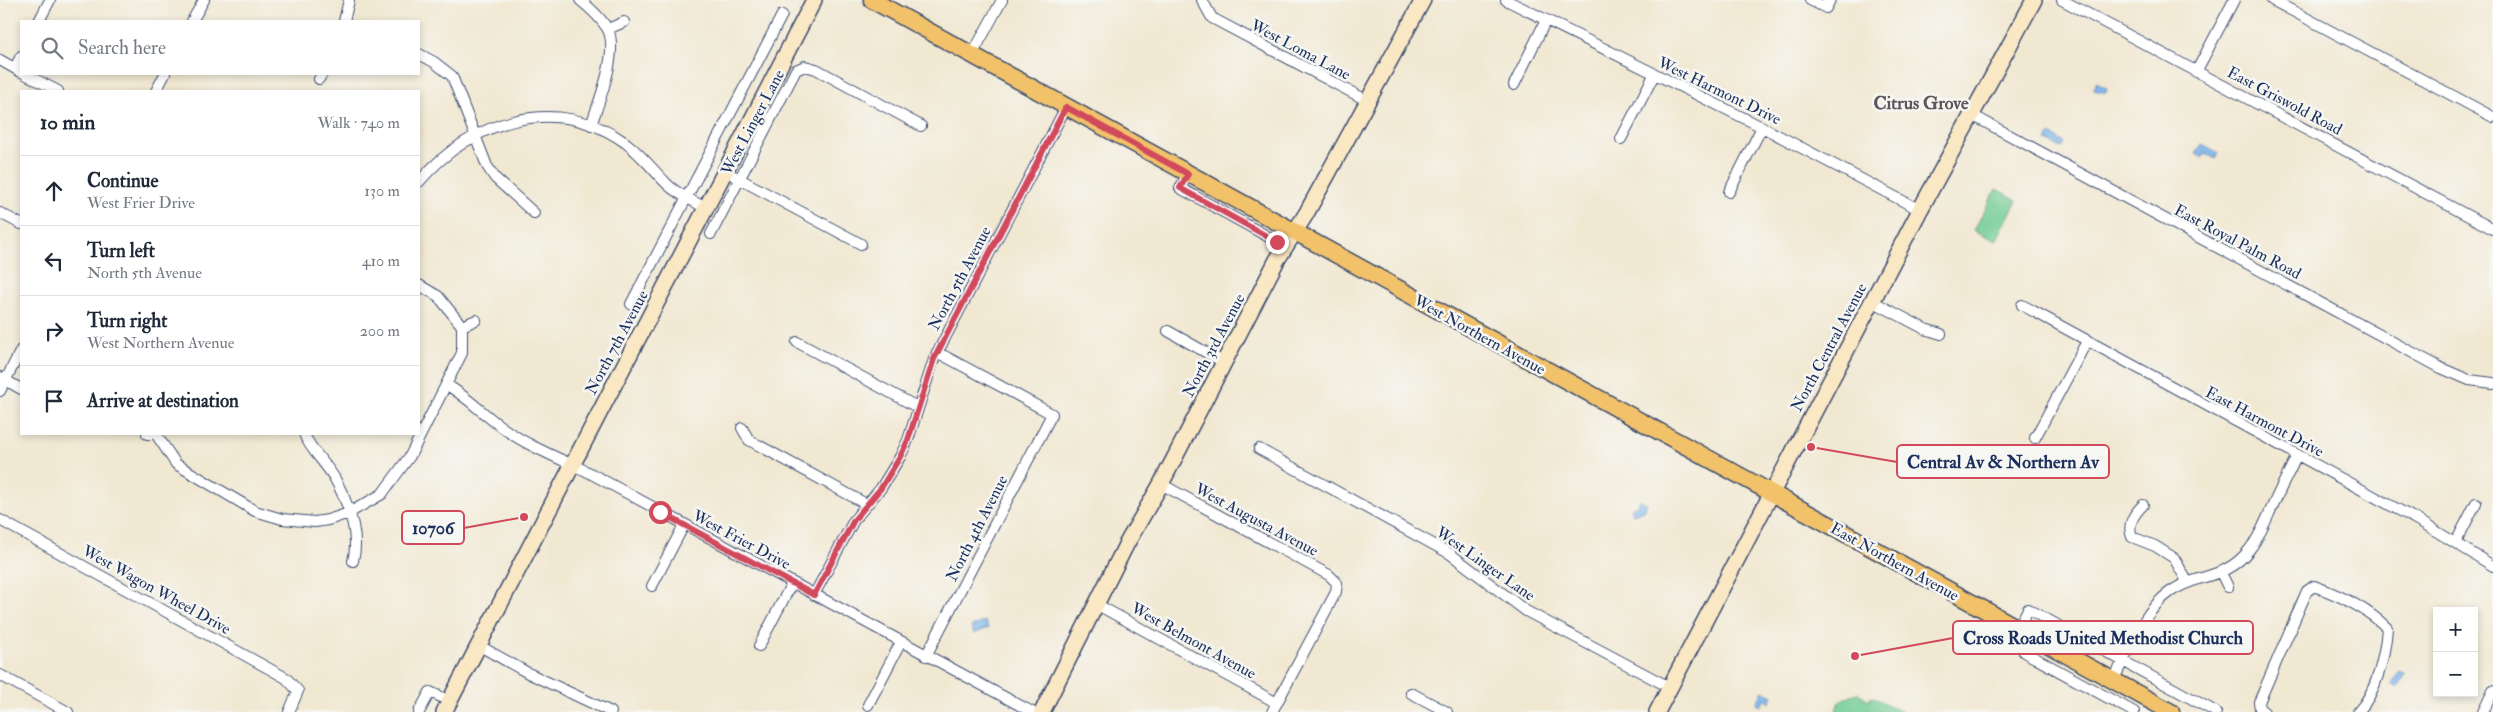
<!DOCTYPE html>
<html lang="en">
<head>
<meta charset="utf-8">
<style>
  :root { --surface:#fff; --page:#f2f2f3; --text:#1f2937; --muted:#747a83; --line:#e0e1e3 }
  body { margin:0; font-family:"IM FELL Double Pica",serif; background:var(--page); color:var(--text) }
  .controls { position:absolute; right:15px; bottom:15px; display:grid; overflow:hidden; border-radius:0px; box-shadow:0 2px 8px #0003 }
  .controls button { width:45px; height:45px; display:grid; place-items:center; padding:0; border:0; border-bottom:1px solid var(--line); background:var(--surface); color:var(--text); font:25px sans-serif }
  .stop { position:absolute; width:15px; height:15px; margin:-11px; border:4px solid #d1495b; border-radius:50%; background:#fff }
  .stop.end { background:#d1495b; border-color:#fff; box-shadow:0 1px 5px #0008 }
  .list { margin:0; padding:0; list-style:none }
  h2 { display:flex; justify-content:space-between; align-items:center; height:65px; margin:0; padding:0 20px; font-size:21px }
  h2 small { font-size:16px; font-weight:400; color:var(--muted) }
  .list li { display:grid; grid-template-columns:32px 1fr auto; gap:15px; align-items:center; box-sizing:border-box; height:70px; padding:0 20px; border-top:1px solid var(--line) }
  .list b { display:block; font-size:19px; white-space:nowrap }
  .list p { margin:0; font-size:16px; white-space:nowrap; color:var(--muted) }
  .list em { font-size:16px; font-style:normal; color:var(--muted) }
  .icon { flex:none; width:28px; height:28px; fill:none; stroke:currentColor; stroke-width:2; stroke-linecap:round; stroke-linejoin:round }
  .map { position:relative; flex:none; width:2493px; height:712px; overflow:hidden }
  .search { position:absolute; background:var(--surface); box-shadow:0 2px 8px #0003; left:20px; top:20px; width:400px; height:55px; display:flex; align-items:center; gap:12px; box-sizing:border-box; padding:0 18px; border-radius:0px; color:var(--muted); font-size:19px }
  .panel { position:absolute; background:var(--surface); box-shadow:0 2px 8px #0003; left:20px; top:90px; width:400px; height:345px; border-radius:0px }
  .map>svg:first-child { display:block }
  .green { fill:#72cc93; stroke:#467e78 }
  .water { fill:#79b3ea; stroke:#4a71a4 }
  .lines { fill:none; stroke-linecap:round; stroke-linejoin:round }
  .street-casing { stroke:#3b4b6f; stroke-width:12 }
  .secondary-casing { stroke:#3b4b6f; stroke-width:18 }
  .primary-casing { stroke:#3b4b6f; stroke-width:19 }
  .street { stroke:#fff; stroke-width:10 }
  .secondary { stroke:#fae7c3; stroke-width:15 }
  .primary { stroke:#f2c26a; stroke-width:16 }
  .route { stroke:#d1495b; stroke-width:6 }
  .labels { text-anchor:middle; stroke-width:5; stroke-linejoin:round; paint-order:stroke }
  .street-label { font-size:16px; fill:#1b2f5e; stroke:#f6f6f2 }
  .neighbourhood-label { font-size:18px; font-weight:bold; fill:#5c565d; stroke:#f6f6f2 }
  .leader { fill:none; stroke:#d1495b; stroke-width:2 }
  .callout-dot { fill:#d1495b; stroke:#f6f6f2; stroke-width:2 }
  .callout { fill:#f6f6f2; stroke:#d1495b; stroke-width:2 }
  .callout-label { font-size:18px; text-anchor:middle; font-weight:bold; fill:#1b2f5e }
</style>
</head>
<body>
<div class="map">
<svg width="2493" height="712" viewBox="0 0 2493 712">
  <rect width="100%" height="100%" fill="#f6f6f2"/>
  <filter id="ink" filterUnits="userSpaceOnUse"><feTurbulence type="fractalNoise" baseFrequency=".02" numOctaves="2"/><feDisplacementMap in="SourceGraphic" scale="10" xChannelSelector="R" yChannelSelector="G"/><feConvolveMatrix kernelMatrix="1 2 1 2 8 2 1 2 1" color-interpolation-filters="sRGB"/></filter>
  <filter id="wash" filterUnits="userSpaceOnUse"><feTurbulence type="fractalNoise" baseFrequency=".0096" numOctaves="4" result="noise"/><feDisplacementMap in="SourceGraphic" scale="20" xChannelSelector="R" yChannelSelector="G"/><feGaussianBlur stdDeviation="1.12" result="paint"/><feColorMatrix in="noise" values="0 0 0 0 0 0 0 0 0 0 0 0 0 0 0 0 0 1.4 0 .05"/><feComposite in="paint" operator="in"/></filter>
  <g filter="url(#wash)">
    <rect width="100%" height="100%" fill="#f1e8d2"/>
    <!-- green -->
    <path class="green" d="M1996,189l21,11 -21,41 -22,-11z
      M1858,693l11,7 2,-4 31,16h-66c0,-10 12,-17 22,-19z"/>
    <!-- water -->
    <path class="water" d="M2095,82l12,6 -1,5 -12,-3z
      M2050,135l15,8 -3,5 -15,-7z
      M2202,144l17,9 -3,6 -11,-6 -3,4 -6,-3z
      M1640,500l7,3 -3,7 -11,4 -2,-6 6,-3z
      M985,621l3,7 -14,6 -3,-7z
      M2399,671l7,4 -8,13 -6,-4z
      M1763,691l10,5 -3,7 -5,-4 -4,7 -5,-2z"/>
  </g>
  <g filter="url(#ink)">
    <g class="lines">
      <!-- street casing -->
      <g class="street-casing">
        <path id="street" d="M580,0c10,8 20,17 27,28 13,21 -8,74 -16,97
          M1202,0l10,18 156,83
          M1506,0l256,127 158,83
          M1810,0l16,8 4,-8
          M2062,0l431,229
          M2272,0l221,117
          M39,21l11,-21
          M192,21l12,-21
          M344,21l5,-21
          M608,29l16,-7
          M419,54l15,8 18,14 35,90 8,12 39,35
          M972,55l30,-55
          M0,60l21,12
          M15,68l6,-12
          M2196,72l38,-72
          M25,74l33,17
          M319,79l3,-5
          M1514,85l32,-65
          M156,91l9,-17
          M1972,115l469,253 28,12 24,3
          M1621,139l33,-64
          M1188,174l-8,14 105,58
          M734,176l127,68
          M419,182c52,-62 137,-89 207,-39 16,12 27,27 41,41 10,10 26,17 39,24
          M1729,192l33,-65
          M0,213l21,11
          M711,234l85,-164 9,-4 11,3 105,57
          M1872,301l53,28 16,5
          M631,304l151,-289
          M2022,305l399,217 72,44
          M462,326l14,-6
          M1168,331l55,31
          M797,342l120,65
          M0,377l21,12
          M447,385c19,11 34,27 52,40 26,20 59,33 89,47l444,240
          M0,391l21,-41
          M742,428l7,12 117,64
          M147,434h9l20,30 79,47 27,8 33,3 13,-2 21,-7 33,-19 28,-38 52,-103v-27l-24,-30 -19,-11
          M304,434c7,17 22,29 31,45 13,24 25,55 18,82
          M2035,438l52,-97
          M1259,449l190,104 77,58 143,76
          M1161,484l168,91 8,8 -1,9 -64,120
          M2143,505c-9,9 -16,19 -11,32l23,9 19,12 14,25
          M0,520l286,158 12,13 -9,21
          M2456,542l20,-39
          M2221,573l7,14
          M652,586l32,-61
          M814,595l40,-75 27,-32 19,-31 8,-17 26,-81 132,-252
          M1096,604l181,99
          M2018,628l10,-19 188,103
          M2029,635l-5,17 110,60
          M478,645l50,28 83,39
          M759,646l33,-63
          M926,656l126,-242 -115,-62
          M0,675l68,37
          M2113,681c16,-30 29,-69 57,-89 27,-19 56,-12 79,-42 12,-14 17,-31 25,-47 7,-16 16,-32 23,-48
          M1411,693l36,19
          M868,705l33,-63
          M419,712l11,-20 20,9
          M2264,712l-4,-3 -1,-7 48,-111 7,-5c25,9 54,23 73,42 -2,27 -10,64 -29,84
          M2483,712l10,-21"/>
      </g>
      <!-- secondary casing -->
      <g class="secondary-casing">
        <path id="secondary" d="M444,712l370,-712
          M1042,712l85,-169 34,-59 116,-224 29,-46 117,-214
          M1657,712l263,-502 114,-210"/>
      </g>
      <!-- primary casing -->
      <g class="primary-casing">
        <path id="primary" d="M872,0l1299,712"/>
      </g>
      <!-- street -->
      <use href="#street" class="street"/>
      <!-- secondary -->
      <use href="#secondary" class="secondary"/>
      <!-- primary -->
      <use href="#primary" class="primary"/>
    </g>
  </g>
  <g class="lines" filter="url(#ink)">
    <!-- route -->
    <path class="route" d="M660,512l154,83 40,-75 27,-32 19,-31 8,-17 26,-81 132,-252 122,67 -8,14 97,54"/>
  </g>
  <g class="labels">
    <!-- street labels -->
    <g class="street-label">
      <text transform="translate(1301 49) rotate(28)" y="6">West Loma Lane</text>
      <text transform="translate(1720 90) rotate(26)" y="6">West Harmont Drive</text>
      <text transform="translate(2285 100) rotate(28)" y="6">East Griswold Road</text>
      <text transform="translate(752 122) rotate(-62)" y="6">West Linger Lane</text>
      <text transform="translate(2238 241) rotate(28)" y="6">East Royal Palm Road</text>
      <text transform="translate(959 278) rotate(-62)" y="6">North 5th Avenue</text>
      <text transform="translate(1480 334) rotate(29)" y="6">West Northern Avenue</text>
      <text transform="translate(616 342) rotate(-62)" y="6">North 7th Avenue</text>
      <text transform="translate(1213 345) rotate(-62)" y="6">North 3rd Avenue</text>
      <text transform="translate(1828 347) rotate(-62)" y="6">North Central Avenue</text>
      <text transform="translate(2265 421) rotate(28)" y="6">East Harmont Drive</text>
      <text transform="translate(1257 519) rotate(28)" y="6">West Augusta Avenue</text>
      <text transform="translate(976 528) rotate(-63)" y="6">North 4th Avenue</text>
      <text transform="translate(742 539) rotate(28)" y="6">West Frier Drive</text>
      <text transform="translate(1895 561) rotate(29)" y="6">East Northern Avenue</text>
      <text transform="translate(1486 563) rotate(35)" y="6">West Linger Lane</text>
      <text transform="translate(157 589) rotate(29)" y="6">West Wagon Wheel Drive</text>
      <text transform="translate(1194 640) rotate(29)" y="6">West Belmont Avenue</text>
    </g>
    <!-- neighbourhood labels -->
    <g class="neighbourhood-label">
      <text x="1921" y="109">Citrus Grove</text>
    </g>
  </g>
  <!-- callouts -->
  <path class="leader" d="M1811 447L1897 462M524 517L464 528M1855 656L1953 638"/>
  <g class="callout-dot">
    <circle cx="1811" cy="447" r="5"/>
    <circle cx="524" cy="517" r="5"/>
    <circle cx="1855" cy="656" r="5"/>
  </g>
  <g class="callout">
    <rect x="1897" y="445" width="212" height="33" rx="5"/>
    <rect x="402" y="511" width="62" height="33" rx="5"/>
    <rect x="1953" y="621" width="300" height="33" rx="5"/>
  </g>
  <g class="callout-label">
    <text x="2003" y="468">Central Av &amp; Northern Av</text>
    <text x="433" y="534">10706</text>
    <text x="2103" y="644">Cross Roads United Methodist Church</text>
  </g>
</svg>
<div class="controls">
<button>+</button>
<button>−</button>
</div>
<div class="stop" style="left:660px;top:512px"></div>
<div class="stop end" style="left:1277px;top:242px"></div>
<div class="search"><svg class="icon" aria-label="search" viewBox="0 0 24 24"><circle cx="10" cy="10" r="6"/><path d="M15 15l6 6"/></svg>Search here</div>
<section class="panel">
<h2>10 min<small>Walk · 740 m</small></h2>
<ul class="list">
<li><svg class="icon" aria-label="ahead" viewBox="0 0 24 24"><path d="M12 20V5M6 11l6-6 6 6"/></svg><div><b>Continue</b><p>West Frier Drive</p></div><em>130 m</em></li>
<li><svg class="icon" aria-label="left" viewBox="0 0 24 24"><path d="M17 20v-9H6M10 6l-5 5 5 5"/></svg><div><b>Turn left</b><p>North 5th Avenue</p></div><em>410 m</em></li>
<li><svg class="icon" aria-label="right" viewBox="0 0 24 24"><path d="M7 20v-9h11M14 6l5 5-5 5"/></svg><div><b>Turn right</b><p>West Northern Avenue</p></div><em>200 m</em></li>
<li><svg class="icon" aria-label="arrive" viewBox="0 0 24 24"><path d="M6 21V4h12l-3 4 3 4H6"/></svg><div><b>Arrive at destination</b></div></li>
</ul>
</section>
</div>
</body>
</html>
